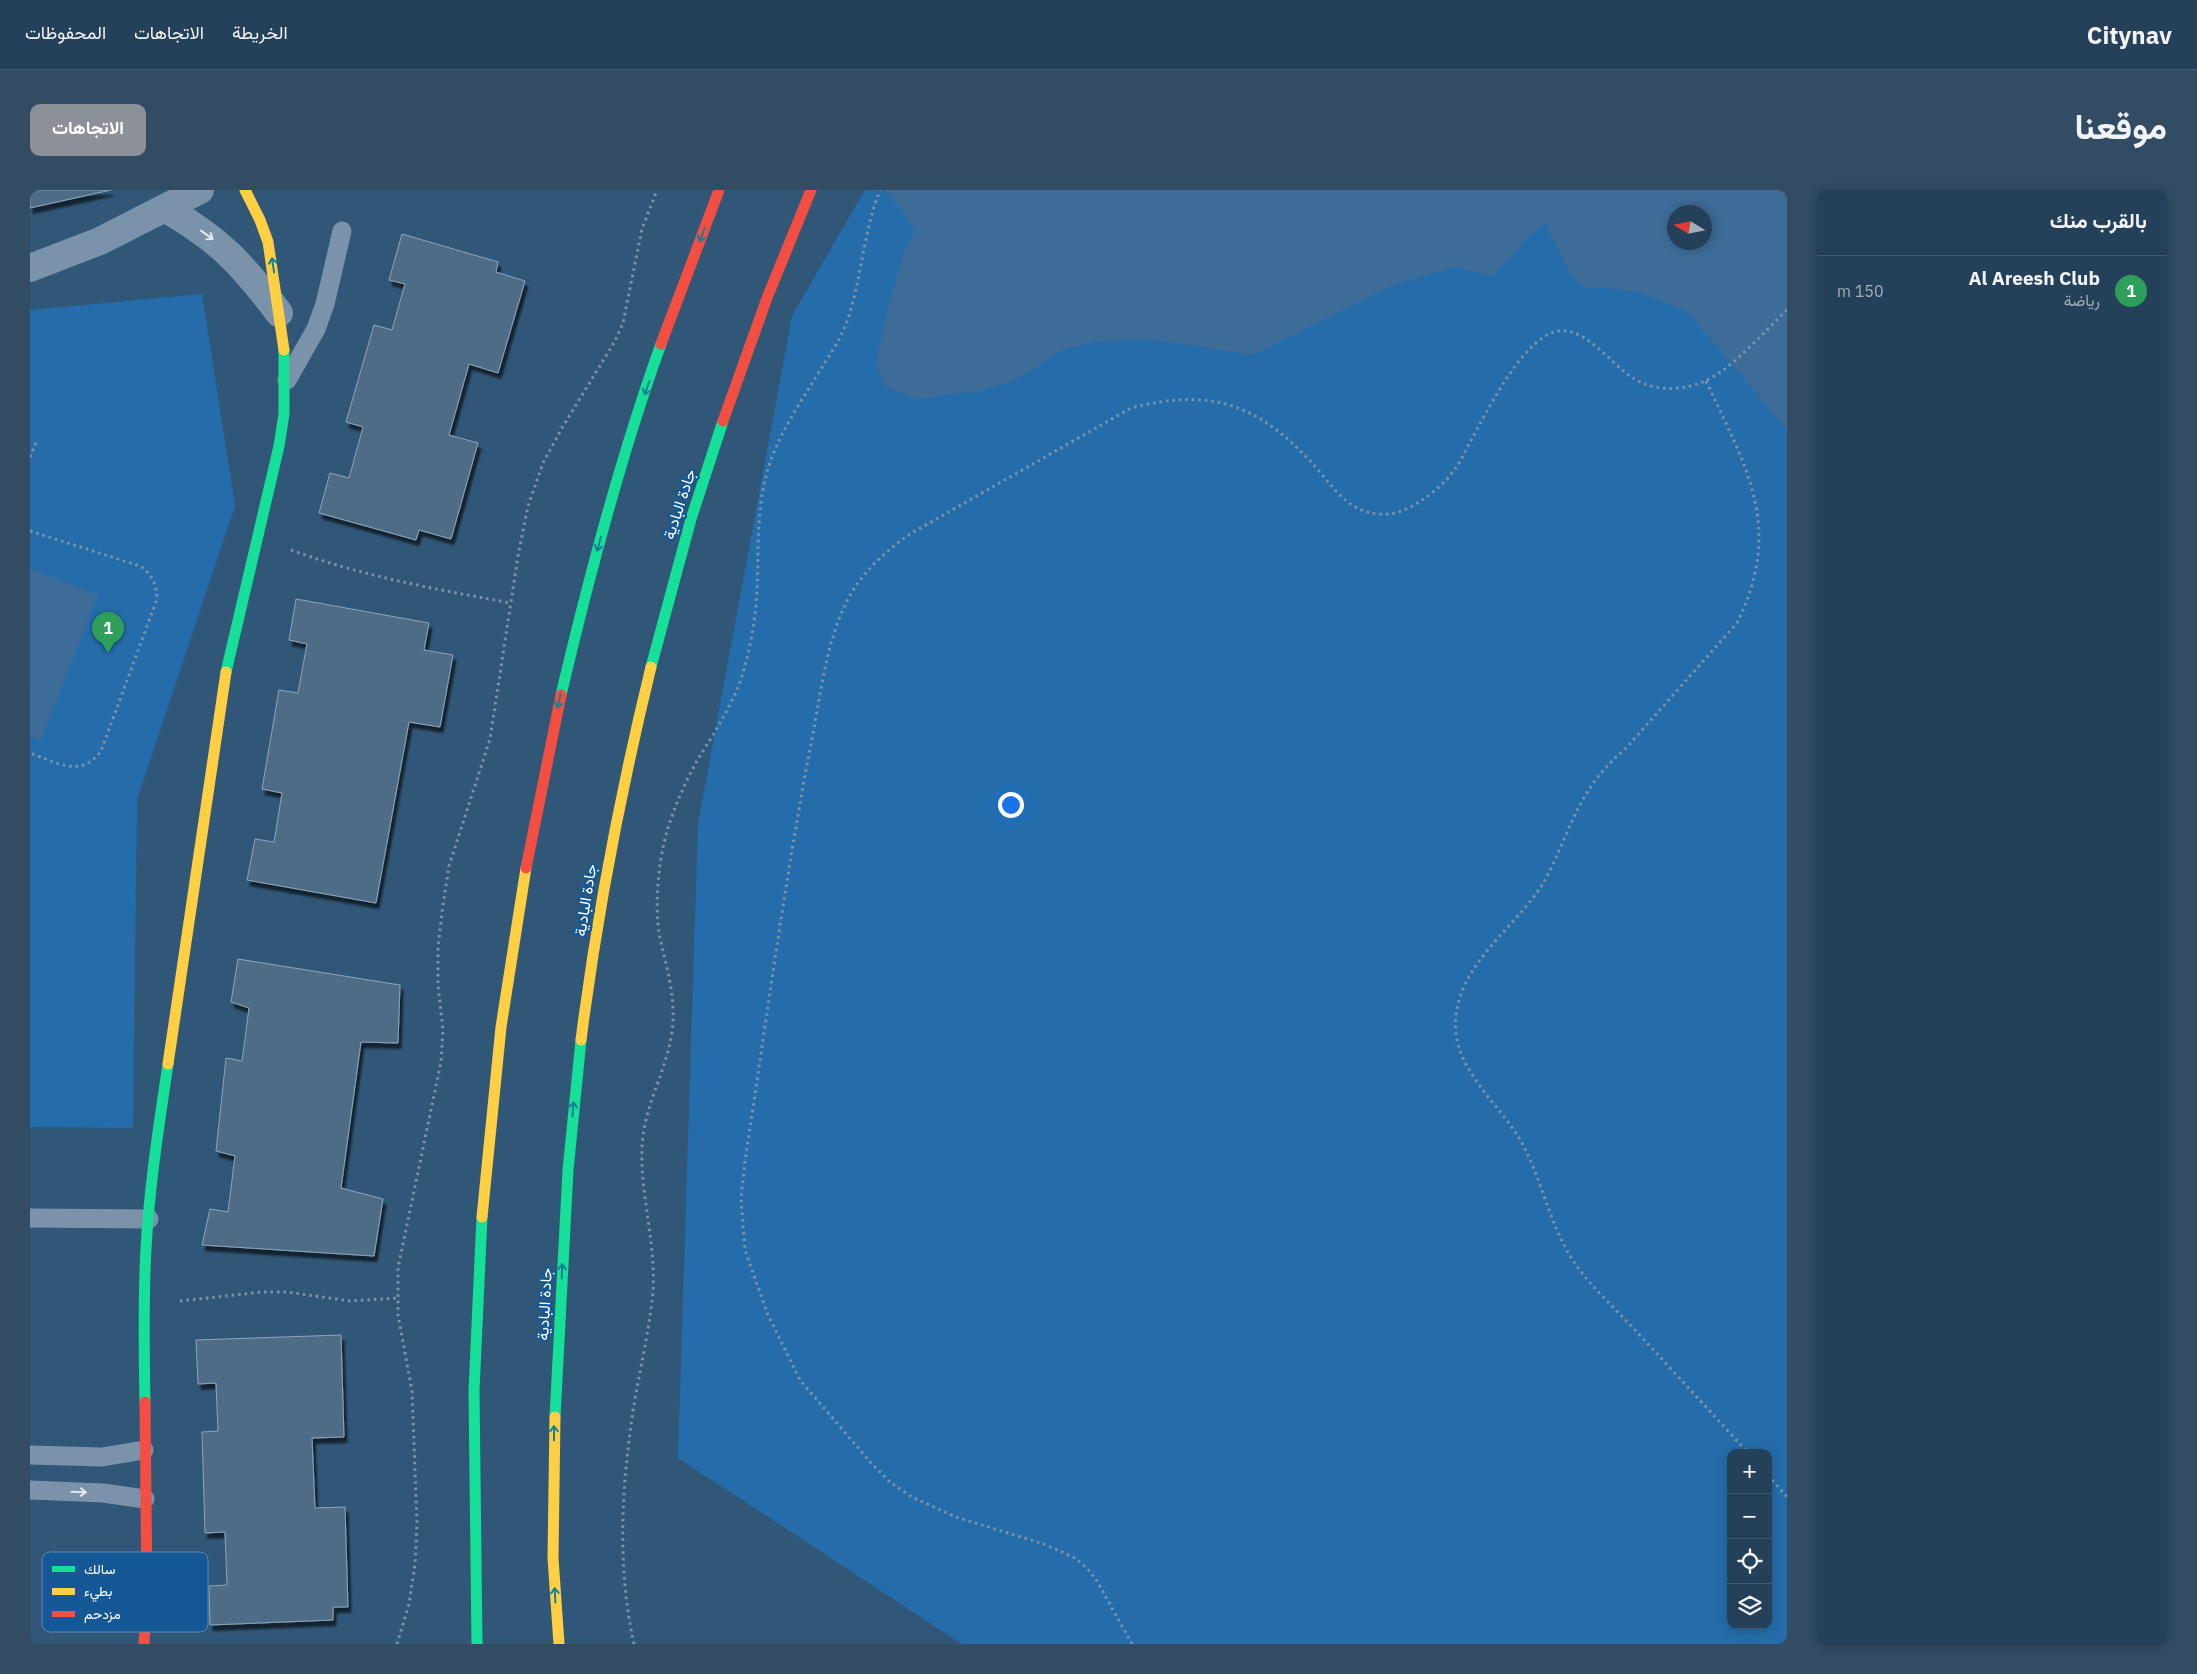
<!DOCTYPE html>
<html lang="ar">
<head>
<meta charset="utf-8">
<style>
  :root { --surface:#25415a; --page:#314c63; --text:#f1f3f6; --muted:#a3afbb; --line:#425a70; --accent:#8c9099 }
  body { margin:0; font-family:"IBM Plex Sans",Vazirmatn,sans-serif; background:var(--page); color:var(--text); direction:rtl }
  .controls { position:absolute; right:15px; bottom:15px; display:grid; overflow:hidden; border-radius:10px; box-shadow:0 2px 12px #0003 }
  .controls button { width:45px; height:45px; display:grid; place-items:center; padding:0; border:0; border-bottom:1px solid var(--line); background:var(--surface); color:var(--text); font:25px sans-serif }
  .compass { position:absolute; left:1637px; top:15px; width:45px; height:45px; border-radius:50%; background:var(--surface); box-shadow:0 2px 12px #0003; rotate:280deg }
  .you { position:absolute; left:980px; top:614px; width:18px; height:18px; margin:-12px; border:4px solid #fff; border-radius:50%; background:#1a73e8; box-shadow:0 0 0 8px #1a73e833 }
  .badge { display:grid; place-items:center; width:32px; height:32px; border-radius:50%; background:var(--accent); color:#fff; font-size:16px; font-weight:700 }
  .pin { position:absolute; translate:-50% -41px; filter:drop-shadow(0 1px 2px #0008) }
  .pin::after { content:''; position:absolute; top:26px; width:18px; height:15px; background:inherit; clip-path:polygon(0 0,100% 0,50% 100%) }
  .list { margin:0; padding:0; list-style:none }
  h2 { display:flex; justify-content:space-between; align-items:center; height:65px; margin:0; padding:0 20px; font-size:21px }
  h2 small { font-size:16px; font-weight:400; color:var(--muted) }
  .list li { display:grid; grid-template-columns:32px 1fr auto; gap:15px; align-items:center; box-sizing:border-box; height:70px; padding:0 20px; border-top:1px solid var(--line) }
  .list b { display:block; font-size:19px; white-space:nowrap }
  .list p { margin:0; font-size:16px; white-space:nowrap; color:var(--muted) }
  .list em { font-size:16px; font-style:normal; color:var(--muted) }
  .icon { flex:none; width:28px; height:28px; fill:none; stroke:currentColor; stroke-width:2; stroke-linecap:round; stroke-linejoin:round }
  .map { position:relative; flex:none; width:1757px; height:1454px; overflow:hidden; direction:ltr; border-radius:10px }
  header { display:flex; align-items:center; gap:30px; box-sizing:border-box; height:70px; padding:0 25px; background:var(--surface); border-bottom:1px solid var(--line) }
  header strong { font-size:24px }
  nav { display:flex; gap:28px; margin-inline-start:auto; font-size:18px }
  .intro { display:flex; align-items:center; justify-content:space-between; box-sizing:border-box; height:120px; padding:0 30px }
  h1 { margin:0; font-size:35px }
  .button { padding:12px 22px; border-radius:10px; background:var(--accent); color:#fff; font-size:18px; font-weight:700 }
  main { display:flex; gap:30px; padding:0 30px }
  aside { flex:1; background:var(--surface); border-radius:10px; box-shadow:0 2px 12px #0003 }
  .map>svg:first-child { display:block }
  .green { fill:#246daa; fill-rule:evenodd }
  .water { fill:#3c6c97; fill-rule:evenodd }
  .building { fill:#4f6c87; stroke:#8ea5b8; filter:url(#shadow) }
  .lines { fill:none; stroke-linecap:round; stroke-linejoin:round }
  .path { stroke:#7a93ab; stroke-width:3; stroke-dasharray:2.5 4; stroke-linecap:butt }
  .lane { stroke:#7a93ab; stroke-width:19 }
  .street { stroke:#7a93ab; stroke-width:28 }
  .fast { stroke:#16e098; stroke-width:11 }
  .slow { stroke:#ffcf43; stroke-width:11 }
  .jam { stroke:#f24e42; stroke-width:11 }
  .oneway { stroke:#e4e9ee }
  .oneway2 { stroke:#158196 }
  .labels { text-anchor:middle; stroke-width:4.5; stroke-linejoin:round; paint-order:stroke }
  .street-label { font-size:16px; fill:#fff; stroke:#145895 }
  .key { fill:#145895; stroke:#5a8ab5; stroke-width:1 }
  .key-label { font-size:14px; fill:#fff }
</style>
</head>
<body>
<header>
<strong>Citynav</strong>
<nav><a>الخريطة</a><a>الاتجاهات</a><a>المحفوظات</a></nav>
</header>
<div class="intro"><h1>موقعنا</h1><a class="button">الاتجاهات</a></div>
<main>
<aside>
<h2>بالقرب منك<small></small></h2>
<ul class="list">
<li><span class="badge" style="background:#2e9e5b">1</span><div><b>Al Areesh Club</b><p>رياضة</p></div><em>150 m</em></li>
</ul>
</aside>
<div class="map">
<svg width="1757" height="1454" viewBox="0 0 1757 1454">
  <defs>
    <filter id="shadow"><feDropShadow dx="3" dy="5.5" stdDeviation="1" flood-color="#0009"/></filter>
  </defs>
  <rect width="100%" height="100%" fill="#315778"/>
  <!-- green -->
  <path class="green" d="M835,0h922v1454h-825l-284,-186 20,-634 94,-508zM1644,22h30v30h-30zM1701,1263h37v172h-37z
    M172,104l33,212 -98,294 -4,328 -103,-1v-817z"/>
  <!-- water -->
  <path class="water" d="M856,0h901v240l-100,-119 -50,-19 -30,-4h-22l-16,-16 -24,-50 -20,19 -32,35 -39,-9 -60,18 -142,70 -94,-15 -61,1 -37,10 -29,20 -21,11 -30,9 -65,8 -31,-14 -8,-22 10,-48 18,-63 12,-21zM1644,22h30v30h-30z
    M1,379l67,26 -57,145 -11,-4z"/>
  <!-- building -->
  <path class="building" d="M0,0h81l-81,18z
    M372,44l96,28 -2,10 29,9 -27,92 -29,-9 -20,71 29,8 -27,96 -32,-9 -3,10 -97,-27 11,-40 19,5 14,-51 -17,-5 28,-97 18,5 13,-46 -16,-4z
    M266,409l133,24 -5,27 29,5 -13,72 -31,-5 -33,181 -129,-23 8,-41 19,3 8,-49 -20,-4 17,-99 19,3 9,-49 -18,-4z
    M208,769l162,26 -2,58 -37,-1 -20,146 42,11 -9,57 -172,-11 8,-36 18,3 7,-56 -19,-5 10,-93 16,3 7,-53 -18,-6z
    M311,1145l3,102 -32,1 3,70 30,-1 3,100h-15v13l-123,5 -1,-39 18,-1 -2,-53 -20,1 -3,-101 16,-1 -2,-48 -18,1 -2,-44z"/>
  <g class="lines">
    <!-- path -->
    <path class="path" d="M1676,191c41,88 78,146 31,242l-110,124c-13,12 -25,23 -35,38 -21,30 -31,68 -50,100 -28,44 -80,76 -86,131 -6,52 43,86 66,127 21,39 28,85 54,122 16,23 39,43 58,64 38,41 76,82 114,124
      M0,267l7,-17
      M0,341l110,35c13,9 16,18 17,33l-56,152c-20,28 -45,11 -71,2
      M261,360c74,27 144,39 220,53
      M150,1111l82,-9h25l63,9 49,-3
      M1738,1285l19,22
      M367,1454l12,-40 6,-40 2,-41 -5,-132 -14,-76v-47l43,-206 2,-32 -5,-45v-39l5,-41 6,-39 41,-127 28,-183 10,-50 15,-43 19,-35 53,-87 8,-18 19,-94 15,-39
      M604,1454c-16,-72 -13,-146 -3,-219 6,-45 18,-89 22,-134 3,-49 -13,-96 -11,-144 2,-49 34,-88 31,-139 -1,-25 -9,-50 -14,-75 -3,-22 -2,-46 1,-68 5,-38 20,-73 38,-106 16,-26 33,-51 43,-80 9,-29 15,-60 16,-90 2,-41 -1,-80 11,-120 11,-36 33,-68 53,-100 8,-13 17,-26 23,-40 18,-45 18,-94 36,-139
      M1102,1454l-35,-63 -10,-13 -12,-10 -31,-14 -88,-27 -44,-20 -22,-15 -19,-19 -71,-83 -32,-65 -23,-65 -4,-51 4,-38c21,-137 39,-276 65,-412 10,-47 14,-99 35,-144 14,-30 38,-52 65,-71l221,-126c85,-22 132,-1 188,63 18,21 30,40 59,43 16,2 30,-5 43,-13 11,-8 23,-17 31,-28 7,-8 12,-19 17,-29 18,-32 47,-93 80,-110 31,-16 61,30 84,44 22,14 49,13 72,3 27,-12 60,-50 82,-71"/>
    <!-- lane -->
    <path class="lane" d="M257,190l29,-51 9,-25 17,-73
      M0,1028l119,1
      M0,1265l72,2 42,-7
      M0,1300l73,3 42,6"/>
    <!-- street -->
    <path class="street" d="M136,19c53,30 77,56 113,104
      M0,78l70,-27 100,-51"/>
    <!-- fast -->
    <path class="fast" d="M621,477l40,-148 32,-98
      M196,482l53,-226 5,-32v-64
      M531,505c28,-119 59,-237 100,-351
      M115,1212c-1,-51 -2,-102 1,-153 3,-61 13,-124 22,-185
      M525,1227l13,-247 13,-130
      M447,1454l-3,-254 8,-173"/>
    <!-- slow -->
    <path class="slow" d="M215,0l15,30 8,22 16,108
      M551,850c16,-126 40,-250 70,-373
      M138,874l58,-392
      M452,1027l19,-190 25,-159
      M525,1227l-2,141 6,86"/>
    <!-- jam -->
    <path class="jam" d="M631,154l58,-154
      M693,231l44,-123 44,-108
      M496,678l35,-173
      M114,1454l3,-46 -2,-196"/>
  </g>
  <!-- one-way arrows -->
  <defs><path id="oneway-shaft" d="M-6 0H5M1.5-3L5.5 0L1.5 3" fill="none" stroke-width="1.6" stroke-linecap="round" stroke-linejoin="round" transform="scale(1.25)"/></defs>
  <g class="oneway">
    <use href="#oneway-shaft" transform="translate(177 45) rotate(36)"/>
    <use href="#oneway-shaft" transform="translate(49 1302) rotate(2)"/>
  </g>
  <g class="oneway2">
    <use href="#oneway-shaft" transform="translate(672 45) rotate(111)"/>
    <use href="#oneway-shaft" transform="translate(243 75) rotate(-99)"/>
    <use href="#oneway-shaft" transform="translate(617 198) rotate(109)"/>
    <use href="#oneway-shaft" transform="translate(569 354) rotate(106)"/>
    <use href="#oneway-shaft" transform="translate(529 511) rotate(103)"/>
    <use href="#oneway-shaft" transform="translate(543 919) rotate(-85)"/>
    <use href="#oneway-shaft" transform="translate(532 1081) rotate(-87)"/>
    <use href="#oneway-shaft" transform="translate(524 1243) rotate(-90)"/>
    <use href="#oneway-shaft" transform="translate(525 1405) rotate(-93)"/>
  </g>
  <g class="labels">
    <!-- street labels -->
    <g class="street-label">
      <text transform="translate(649 314) rotate(-72)" y="6">جادة البادية</text>
      <text transform="translate(555 710) rotate(-81)" y="6">جادة البادية</text>
      <text transform="translate(514 1114) rotate(-87)" y="6">جادة البادية</text>
    </g>
  </g>
  <!-- legend -->
  <rect x="12" y="1362" width="166" height="80" rx="8" class="key"/>
  <rect x="22" y="1376" width="23" height="6" fill="#16e098"/>
  <rect x="22" y="1398" width="23" height="7" fill="#ffcf43"/>
  <rect x="22" y="1421" width="23" height="6" fill="#f24e42"/>
  <g class="key-label">
    <text x="54" y="1384">سالك</text>
    <text x="54" y="1406">بطيء</text>
    <text x="54" y="1429">مزدحم</text>
  </g>
</svg>
<div class="controls">
<button>+</button>
<button>−</button>
<button><svg class="icon" aria-label="locate" viewBox="0 0 24 24"><circle cx="12" cy="12" r="6"/><path d="M12 2v4M12 18v4M2 12h4M18 12h4"/></svg></button>
<button><svg class="icon" aria-label="layers" viewBox="0 0 24 24"><path d="M12 4l9 5-9 5-9-5zM3 14l9 5 9-5"/></svg></button>
</div>
<svg class="compass" viewBox="-18 -18 36 36"><path d="M0-13l5 13h-10z" fill="#e53935"/><path d="M0 13l5-13h-10z" fill="#a3afbb"/></svg>
<div class="you"></div>
<div class="pin badge" style="left:78px;top:463px;background:#2e9e5b">1</div>
</div>
</main>
</body>
</html>
